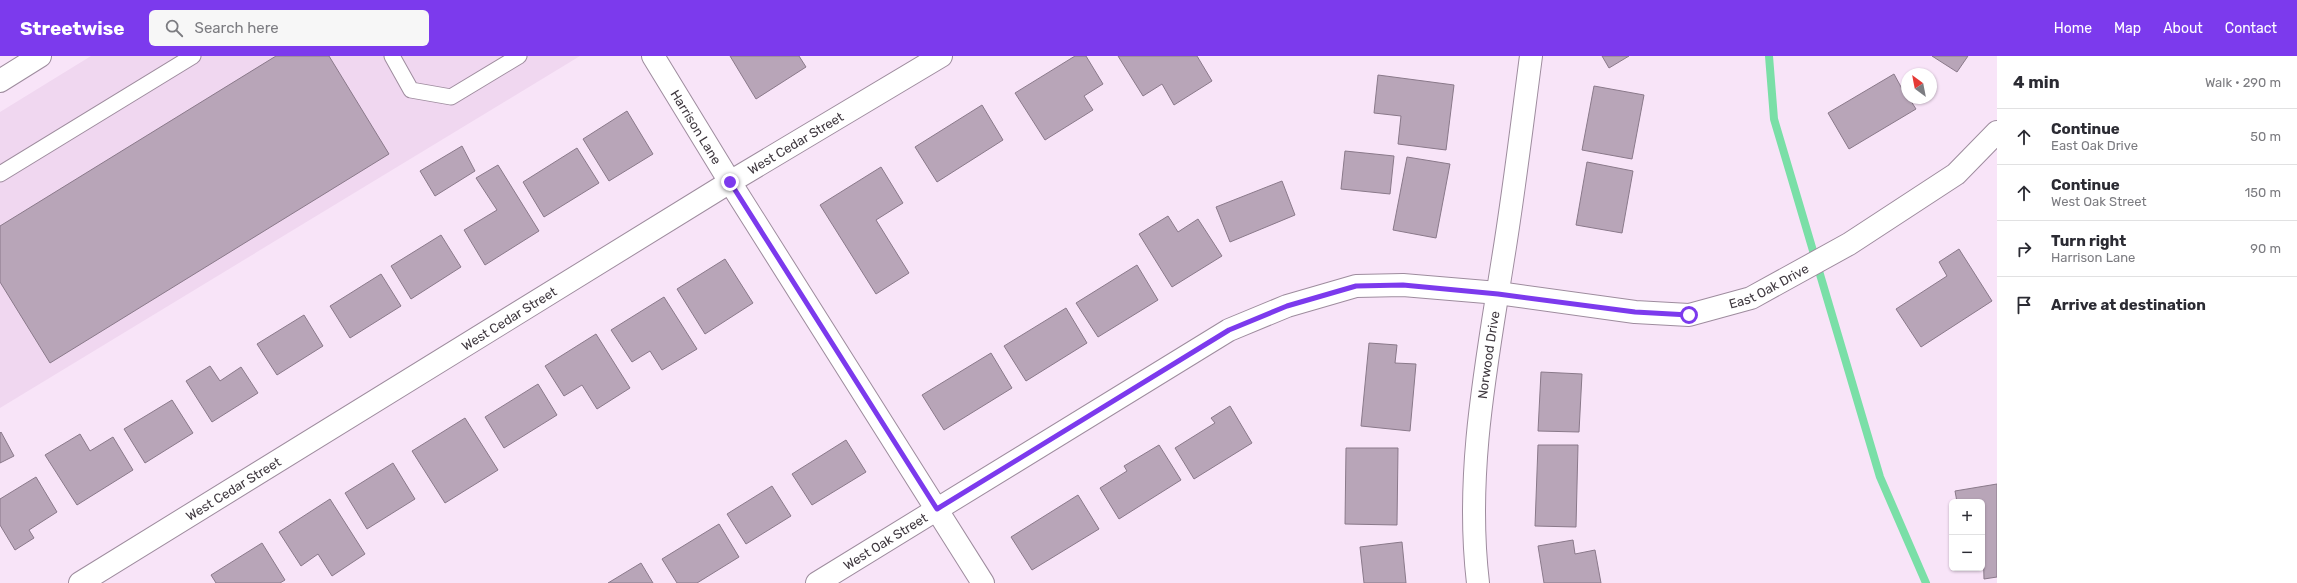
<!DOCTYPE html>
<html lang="en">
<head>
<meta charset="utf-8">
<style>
  :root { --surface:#fff; --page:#f7f7f7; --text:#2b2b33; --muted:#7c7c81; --line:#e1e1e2; --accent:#7c3aed }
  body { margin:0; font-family:Rubik,sans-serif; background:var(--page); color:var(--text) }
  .controls { position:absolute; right:12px; bottom:12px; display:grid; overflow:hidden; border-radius:6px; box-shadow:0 1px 3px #0004 }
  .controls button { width:36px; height:36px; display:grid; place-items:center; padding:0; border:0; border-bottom:1px solid var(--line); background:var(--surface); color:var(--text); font:20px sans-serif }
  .compass { position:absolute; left:1901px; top:12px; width:36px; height:36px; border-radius:50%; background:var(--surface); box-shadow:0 1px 3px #0004; rotate:328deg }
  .stop { position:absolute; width:12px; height:12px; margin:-9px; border:3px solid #7c3aed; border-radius:50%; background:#fff }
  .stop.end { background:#7c3aed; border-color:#fff; box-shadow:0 1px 4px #0008 }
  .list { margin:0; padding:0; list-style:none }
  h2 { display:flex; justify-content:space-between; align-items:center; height:52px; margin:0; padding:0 16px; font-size:17px }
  h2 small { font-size:13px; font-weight:400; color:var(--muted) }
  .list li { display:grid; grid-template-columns:26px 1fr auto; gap:12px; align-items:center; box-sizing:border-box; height:56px; padding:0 16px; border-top:1px solid var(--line) }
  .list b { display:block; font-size:15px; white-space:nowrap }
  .list p { margin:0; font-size:13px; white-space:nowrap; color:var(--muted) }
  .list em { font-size:13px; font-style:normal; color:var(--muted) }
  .icon { flex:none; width:22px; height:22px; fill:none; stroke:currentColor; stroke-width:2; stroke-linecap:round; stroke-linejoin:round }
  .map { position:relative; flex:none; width:1997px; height:527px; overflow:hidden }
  header { display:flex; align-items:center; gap:24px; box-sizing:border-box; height:56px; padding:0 20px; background:var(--accent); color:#fff }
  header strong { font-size:19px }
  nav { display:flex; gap:22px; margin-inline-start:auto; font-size:14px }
  .search { width:280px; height:36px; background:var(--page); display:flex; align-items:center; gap:10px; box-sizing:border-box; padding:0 14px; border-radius:6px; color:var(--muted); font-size:15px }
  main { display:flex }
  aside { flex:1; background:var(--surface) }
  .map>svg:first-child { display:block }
  .built { fill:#f0d7f0 }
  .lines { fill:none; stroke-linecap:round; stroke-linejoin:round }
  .stream { stroke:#7adfa7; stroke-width:8 }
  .building { fill:#b8a5b8; stroke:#8a798a }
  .lane-casing { stroke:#9e8c9e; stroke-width:17 }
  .street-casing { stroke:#9e8c9e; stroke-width:24 }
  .secondary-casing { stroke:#9e8c9e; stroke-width:24 }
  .lane { stroke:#fff; stroke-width:15 }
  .street { stroke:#fff; stroke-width:22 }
  .secondary { stroke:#fff; stroke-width:22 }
  .route { stroke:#7c3aed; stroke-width:5 }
  .labels { text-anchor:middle; stroke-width:3.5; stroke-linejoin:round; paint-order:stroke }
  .street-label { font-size:13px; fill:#403940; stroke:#fef6fe }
</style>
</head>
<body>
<header>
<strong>Streetwise</strong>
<div class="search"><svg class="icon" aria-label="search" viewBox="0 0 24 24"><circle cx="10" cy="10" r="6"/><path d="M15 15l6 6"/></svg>Search here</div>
<nav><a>Home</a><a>Map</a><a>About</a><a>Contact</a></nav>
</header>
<main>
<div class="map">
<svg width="1997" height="527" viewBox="0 0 1997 527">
  <rect width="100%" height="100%" fill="#f8e4f8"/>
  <!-- built -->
  <path class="built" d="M91,0h489l-580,352v-296z"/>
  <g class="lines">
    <!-- stream -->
    <path class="stream" d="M1769,0l5,63 106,358 46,106"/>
  </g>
  <!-- building -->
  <path class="building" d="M276,0h53l60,98 -339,209 -50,-81v-56z
    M730,0h69l7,11 -50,32z
    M1075,0h11l17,28 -19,12 9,14 -48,30 -30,-47z
    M1118,0h79l15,25 -38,24 -12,-21 -19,12z
    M1602,0h27l-20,12z
    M1932,0h36l-11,16z
    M1894,18l13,24h2l7,11 -67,40 -21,-36z
    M1378,19l76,10 -8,65 -48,-6 3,-28 -27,-3z
    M1594,30l50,9 -12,64 -50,-9z
    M982,49l21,35 -66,42 -22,-35z
    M627,55l26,43 -44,27 -26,-42z
    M462,90l13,25 -40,25 -15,-25z
    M577,92l22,35 -55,34 -21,-35z
    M1345,95l49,5 -4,38 -49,-5z
    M1407,101l43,7 -14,74 -43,-8z
    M1587,106l46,9 -11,62 -46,-8z
    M498,109l41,66 -54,34 -21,-35 33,-20 -21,-32z
    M881,111l22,36 -27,17 33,53 -33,21 -56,-89z
    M1282,125l13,34 -65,27 -14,-35z
    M1168,160l10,16 20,-13 24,37 -50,31 -33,-53z
    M441,179l20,32 -50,32 -20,-33z
    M1959,193l33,52 -71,46 -25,-38 51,-33 -8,-14z
    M725,203l28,44 -48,31 -28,-45z
    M1137,209l21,35 -60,37 -22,-34z
    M381,218l20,32 -51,32 -20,-32z
    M664,241l33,52 -35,21 -12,-19 -18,11 -21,-32z
    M1066,252l21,35 -61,38 -22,-35z
    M304,259l19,31 -46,29 -20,-31z
    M596,278l34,54 -33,21 -15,-24 -18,11 -19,-30z
    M1369,287l28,2 -2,18 21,1 -6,67 -49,-5z
    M991,297l21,35 -68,42 -22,-35z
    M210,310l10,15 21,-14 17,26 -46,29 -26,-41z
    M1541,316l41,2 -3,58 -41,-1z
    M538,328l19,31 -53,33 -19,-31z
    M172,344l21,33 -48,30 -21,-34z
    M1230,350l22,37 -58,36 -19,-31 40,-25 -4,-5z
    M465,362l33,52 -53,33 -33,-52z
    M1,376l13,24 -14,7v-30z
    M80,378l10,17 23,-14 20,33 -56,35 -32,-50z
    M846,384l20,32 -54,33 -20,-31z
    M1159,389l22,35 -62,39 -19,-31 27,-17 -3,-5z
    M1538,389h40l-2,82 -41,-1z
    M1346,392h52l-1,77 -52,-1z
    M393,407l22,36 -48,30 -22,-36z
    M36,421l21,35 -28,18 5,8 -19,12 -15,-25v-26z
    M1997,428v93l-13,2 -2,-77h-25l-2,-11z
    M772,430l19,30 -45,28 -19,-30z
    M1078,439l21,34 -67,41 -21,-33z
    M330,443l35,55 -33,22 -14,-22 -17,12 -22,-34z
    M719,468l20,33 -42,26h-20l-15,-24z
    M1573,484l2,14 20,-4 6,33h-57l-6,-37z
    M1402,486l4,41h-42l-4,-36z
    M262,487l23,37 -5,3h-64l-5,-8z
    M641,507l12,20h-45z"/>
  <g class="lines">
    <!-- lane casing -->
    <g class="lane-casing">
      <path id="lane" d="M392,0l19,34 40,7 68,-41
        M0,118l193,-118"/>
    </g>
    <!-- street casing -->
    <g class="street-casing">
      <g id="street">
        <path id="s1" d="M653,0l77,126 253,401"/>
        <path id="s2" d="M80,527l650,-401 211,-126"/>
        <path id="s3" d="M817,527l412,-253 58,-24 69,-20 47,-1 95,8 137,19 54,3 62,-17 98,-54 107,-70 41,-42"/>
      </g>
    </g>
    <!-- secondary casing -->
    <g class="secondary-casing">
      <g id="secondary">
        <path d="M0,25l40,-25"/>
        <path id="s4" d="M1478,527c-13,-109 8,-216 25,-324 11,-67 19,-135 28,-203"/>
      </g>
    </g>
    <!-- lane -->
    <use href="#lane" class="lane"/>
    <!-- street -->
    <use href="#street" class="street"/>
    <!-- secondary -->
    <use href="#secondary" class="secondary"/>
  </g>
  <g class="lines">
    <!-- route -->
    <path class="route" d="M730,126l207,327 292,-179 58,-24 69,-20 47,-1 95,9 137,18 54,3"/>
  </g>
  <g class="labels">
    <!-- street labels -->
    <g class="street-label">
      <text dy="5" stroke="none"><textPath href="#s1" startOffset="83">Harrison Lane</textPath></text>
      <text dy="5" stroke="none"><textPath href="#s2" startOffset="840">West Cedar Street</textPath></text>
      <text dy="5" stroke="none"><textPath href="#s3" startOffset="1038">East Oak Drive</textPath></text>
      <text dy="5" stroke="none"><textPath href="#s2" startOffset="504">West Cedar Street</textPath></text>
      <text dy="5" stroke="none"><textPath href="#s4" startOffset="229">Norwood Drive</textPath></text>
      <text dy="5" stroke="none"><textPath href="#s2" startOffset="180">West Cedar Street</textPath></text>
      <text dy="5" stroke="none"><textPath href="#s3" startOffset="80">West Oak Street</textPath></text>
    </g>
  </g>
</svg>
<div class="controls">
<button>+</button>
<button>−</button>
</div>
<svg class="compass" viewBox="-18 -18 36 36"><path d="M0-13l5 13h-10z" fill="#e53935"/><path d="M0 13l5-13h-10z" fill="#7c7c81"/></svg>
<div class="stop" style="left:1689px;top:259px"></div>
<div class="stop end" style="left:730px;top:126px"></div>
</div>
<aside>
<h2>4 min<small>Walk · 290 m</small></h2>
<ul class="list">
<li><svg class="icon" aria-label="ahead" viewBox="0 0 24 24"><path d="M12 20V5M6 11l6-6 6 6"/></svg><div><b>Continue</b><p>East Oak Drive</p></div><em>50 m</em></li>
<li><svg class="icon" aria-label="ahead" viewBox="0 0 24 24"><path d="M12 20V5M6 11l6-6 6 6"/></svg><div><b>Continue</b><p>West Oak Street</p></div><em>150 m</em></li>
<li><svg class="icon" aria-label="right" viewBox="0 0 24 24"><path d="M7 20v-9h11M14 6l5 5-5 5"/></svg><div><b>Turn right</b><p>Harrison Lane</p></div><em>90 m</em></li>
<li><svg class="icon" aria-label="arrive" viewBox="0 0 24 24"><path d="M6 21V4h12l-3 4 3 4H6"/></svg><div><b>Arrive at destination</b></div></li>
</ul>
</aside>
</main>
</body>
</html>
